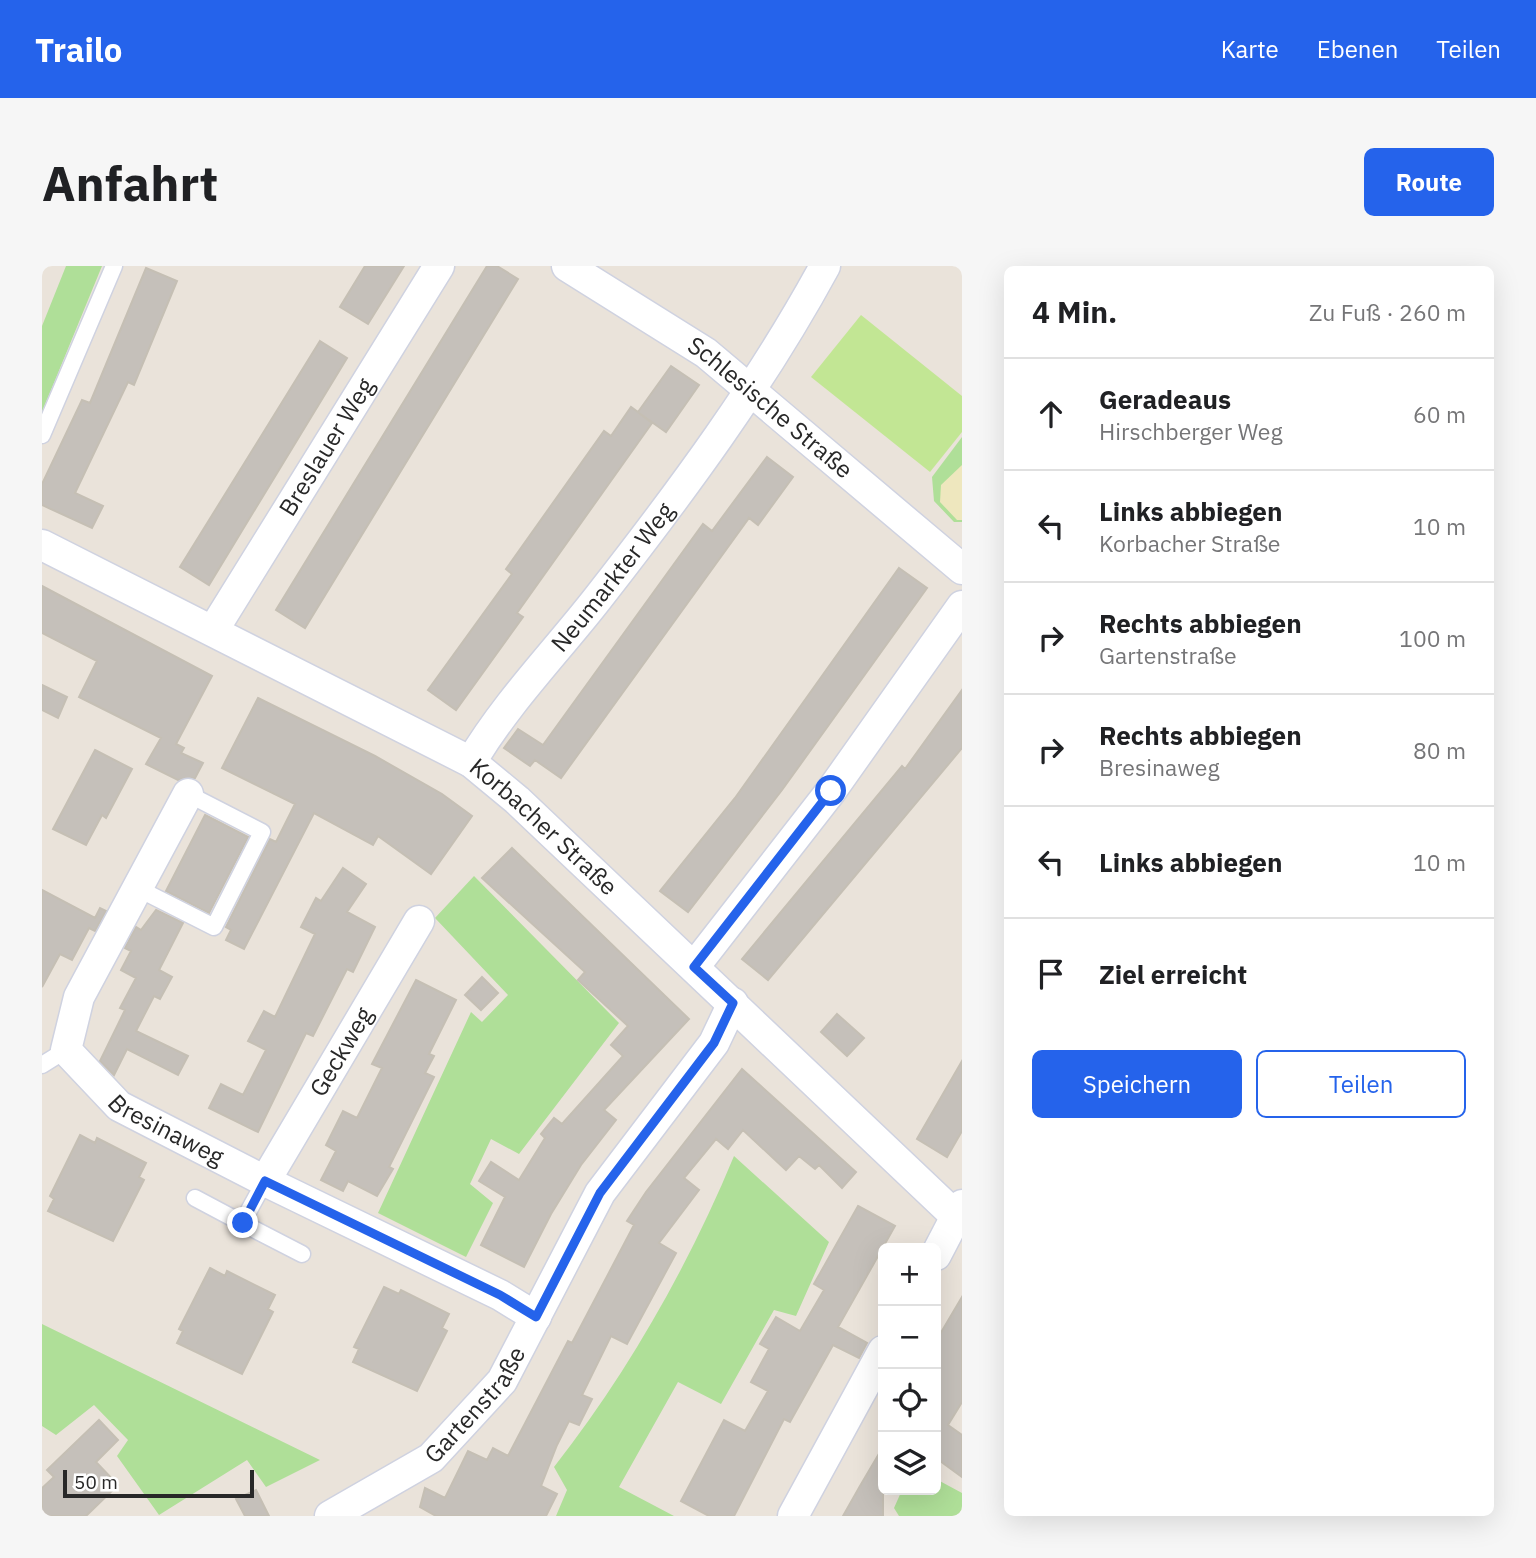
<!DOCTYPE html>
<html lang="de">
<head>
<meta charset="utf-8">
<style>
  :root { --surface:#fff; --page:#f6f6f6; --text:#202124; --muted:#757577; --line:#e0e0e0; --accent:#2563eb }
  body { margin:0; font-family:"IBM Plex Sans",sans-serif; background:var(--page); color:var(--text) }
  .controls { position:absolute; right:21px; bottom:21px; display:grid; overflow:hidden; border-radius:10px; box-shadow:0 7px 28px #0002 }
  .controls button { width:63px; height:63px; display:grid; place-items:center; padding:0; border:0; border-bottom:2px solid var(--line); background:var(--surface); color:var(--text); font:35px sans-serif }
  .scale { position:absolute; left:21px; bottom:18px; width:191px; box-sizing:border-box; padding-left:7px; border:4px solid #282828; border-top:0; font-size:19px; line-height:24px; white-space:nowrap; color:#282828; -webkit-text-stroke:5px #fff; paint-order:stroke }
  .stop { position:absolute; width:21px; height:21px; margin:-16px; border:5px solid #2563eb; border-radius:50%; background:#fff }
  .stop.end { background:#2563eb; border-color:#fff; box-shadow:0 2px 7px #0008 }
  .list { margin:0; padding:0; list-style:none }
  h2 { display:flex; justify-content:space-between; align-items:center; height:91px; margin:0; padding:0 28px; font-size:30px }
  h2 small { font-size:23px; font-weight:400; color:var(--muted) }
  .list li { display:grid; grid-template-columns:46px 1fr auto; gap:21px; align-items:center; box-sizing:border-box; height:112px; padding:0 28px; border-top:2px solid var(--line) }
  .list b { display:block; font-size:26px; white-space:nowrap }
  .list p { margin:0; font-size:23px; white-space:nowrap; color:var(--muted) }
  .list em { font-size:23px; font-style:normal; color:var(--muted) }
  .actions { display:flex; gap:14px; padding:21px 28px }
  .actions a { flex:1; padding:16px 0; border:2px solid var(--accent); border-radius:10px; text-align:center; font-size:24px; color:var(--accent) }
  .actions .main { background:var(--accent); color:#fff }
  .icon { flex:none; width:38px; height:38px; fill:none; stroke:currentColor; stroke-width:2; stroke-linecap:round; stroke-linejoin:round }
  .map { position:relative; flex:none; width:920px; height:1250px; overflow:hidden; border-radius:10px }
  header { display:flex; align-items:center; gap:42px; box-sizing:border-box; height:98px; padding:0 35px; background:var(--accent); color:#fff }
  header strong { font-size:33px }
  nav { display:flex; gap:38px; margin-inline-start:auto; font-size:24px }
  .intro { display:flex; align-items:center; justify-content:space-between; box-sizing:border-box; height:168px; padding:0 42px }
  h1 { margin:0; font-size:49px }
  .button { padding:18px 32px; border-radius:10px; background:var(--accent); color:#fff; font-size:24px; font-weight:700 }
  main { display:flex; gap:42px; padding:0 42px }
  aside { flex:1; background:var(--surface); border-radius:10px; box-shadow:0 7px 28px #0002 }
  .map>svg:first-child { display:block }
  .green { fill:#afdf98 }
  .sand { fill:#eee7be }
  .pitch { fill:#c2e694 }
  .building { fill:#c5c0ba; stroke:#c5bfb4; stroke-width:2 }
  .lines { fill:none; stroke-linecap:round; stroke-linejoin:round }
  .service-casing { stroke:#cfd2e0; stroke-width:19 }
  .minor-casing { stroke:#cfd2e0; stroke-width:33 }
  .service { stroke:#fff; stroke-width:16 }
  .minor { stroke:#fff; stroke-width:30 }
  .route { stroke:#2563eb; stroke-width:9 }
  .labels { text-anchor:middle; stroke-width:5; stroke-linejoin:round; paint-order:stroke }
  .street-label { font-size:24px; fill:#282828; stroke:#fff }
</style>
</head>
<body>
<header>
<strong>Trailo</strong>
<nav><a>Karte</a><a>Ebenen</a><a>Teilen</a></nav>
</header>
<div class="intro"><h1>Anfahrt</h1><a class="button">Route</a></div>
<main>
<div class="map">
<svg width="920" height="1250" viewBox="0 0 920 1250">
  <rect width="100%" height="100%" fill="#eae3da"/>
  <!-- green -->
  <path class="green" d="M24,0h36l-60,146v-86z
    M920,171v85h-8l-20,-21 -2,-24z
    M432,610l145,147 -100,131 -28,-15 -21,45 23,19 -27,54 -88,-44 93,-201 11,10 26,-27 -73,-77z
    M692,890l95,86 -33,74 -22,-6 -53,94 -43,-22 -59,105 55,29h-118l11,-26 -13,-23c73,-93 135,-202 180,-311z
    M0,1058l278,136 -54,27 -19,-27 -88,55 -42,-59 11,-16 -34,-35 -38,30 -14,-9z
    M894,1213l26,14v23h-63l-5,-8 8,-18h34z"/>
  <!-- sand -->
  <path class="sand" d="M920,199v55h-5l-17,-18 1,-17z"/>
  <!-- pitch -->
  <path class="pitch" d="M819,49l101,81v36l-32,40 -119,-95z"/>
  <!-- building -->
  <path class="building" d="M323,0h39l-36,58 -28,-17z
    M445,0h10l21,13 -213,349 -29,-18z
    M104,2l31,13 -43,104 -6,-3 -53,111 28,13 -11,22 -50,-23v-21l40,-84 8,3z
    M278,75l27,17 -138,227 -29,-18z
    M629,100l28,19 -33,47 -27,-19 13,10 -135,190 6,4 -67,93 -28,-20 84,-116 -6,-5 98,-138 7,5 20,-29 7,5z
    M725,191l26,20 -35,48 -9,-7 -188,260 -26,-18 -5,6 -26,-18 14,-19 25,16 160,-221 9,7z
    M857,302l28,20 -145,202 -94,122 -28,-21 75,-93z
    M0,320l170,90 -36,68 8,4 -3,5 22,10 -8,15 -17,2 -32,-16 15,-26 -82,-41 18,-36 -55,-28z
    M0,419l25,12 -9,21 -16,-8z
    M920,424v58l-194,232 -26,-21 160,-193 3,3z
    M216,432l117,58 67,38 30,22 -41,58 -53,-38 -5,9 -59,-32 -70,136 -18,-9 5,-10 -5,-3 44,-88 6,3 19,-38 -73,-36z
    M53,484l37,19 -26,49 -4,-3 -16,30 -33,-16z
    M163,549l43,22 -39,76 -43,-22z
    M470,582l177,171 -85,91 12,10 -35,45 -30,49 -27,53 -43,-22 24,-48 -26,-16 12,-19 28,18 26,-42 -4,-4 13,-16 8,6 61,-68 -12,-11 17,-19 -50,-46 7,-8 -103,-94z
    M301,602l23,16 -19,28 28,15 -22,45 -6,-3 -34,67 -7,-3 -48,99 -49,-24 12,-24 22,11 23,-45 -18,-9 16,-30 11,6 40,-83 -14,-7 15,-29 5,3z
    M0,624l53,28 5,-10 6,3 -11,20 -6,-3 -17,32 -12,-6 -18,33z
    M114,644l27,13 -24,47 13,7 -12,22 -6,-3 -18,35 52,25 -10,19 -51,-26 -13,26 -14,-14 25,-51 -5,-2 16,-30 -15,-8 10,-19 -6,-3 11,-21 5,3z
    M440,711l16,16 -17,17 -16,-15z
    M374,714l40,20 -27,54 5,2 -9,17 9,4 -45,90 4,2 -16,27 -29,-15 -5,10 -22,-11 15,-29 -10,-6 17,-34 14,7 25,-50 -10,-4z
    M795,748l27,24 -17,18 -26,-24z
    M920,795v70l-15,26 -30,-18z
    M700,803l114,103 -14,16 -23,-23 -4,4 -16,-13 -13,14 -43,-40 -15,19 -12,-10 -32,39 15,12 -40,53 17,10 -49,91 -16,-8 -29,59 10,4 -13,26 -10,-4 -12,24 -16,41 16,8 -11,22h-110l-16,-9 5,-19 20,10 23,-47 19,9 6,-12 15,8 60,-115 4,2 62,-118 -7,-4 19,-29z
    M38,869l15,8 2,-5 49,25 -7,14 5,3 -31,61 -65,-30 6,-12 -4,-3z
    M816,940l37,20 -57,101 29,16 -8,15 -26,-13 -43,77 -6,-3 -50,97h-25l-28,-15 43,-81 21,11 23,-40 -17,-9 18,-33 -9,-5 16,-27 24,14 24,-41 -10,-6z
    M168,1002l15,8 2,-5 48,24 -7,14 5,3 -31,62 -65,-31 6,-12 -4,-2z
    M342,1021l15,7 2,-4 48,24 -7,14 5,3 -30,60 -64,-29 6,-13 -5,-2z
    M920,1031v105l-14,23 14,10v42l-26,-19v-117z
    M57,1154l19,20 -22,22 22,23 -32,31h-44v-28l12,-11 -7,-7z
    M841,1181v69h-40l17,-30z
    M214,1224l13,26h-24l-9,-17z"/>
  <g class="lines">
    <!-- service casing -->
    <g class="service-casing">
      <path id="service" d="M0,169l72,-169
        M97,623l75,38 48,-95 -74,-38
        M0,799l24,-15
        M223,915l-23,42 60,31
        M153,932l47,25"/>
    </g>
    <!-- minor casing -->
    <g class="minor-casing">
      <g id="minor">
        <path id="s1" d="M525,0l139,87 256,216"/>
        <path id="s2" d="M0,279l429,217 46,38 445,422"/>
        <path id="s3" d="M172,363l225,-363"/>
        <path id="s4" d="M429,496c35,-59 84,-109 127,-164 83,-106 163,-214 227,-332"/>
        <path id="s5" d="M146,528l-109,203 -13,53 53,56 146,75 235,114 36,22"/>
        <path d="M652,701l137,-176 131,-185"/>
        <path id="s6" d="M223,915l154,-260"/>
        <path d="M894,989l26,-50"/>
        <path id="s7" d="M288,1250l101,-58 71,-77 98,-188 114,-150 19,-40"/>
        <path d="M751,1250l90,-165"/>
      </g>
    </g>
    <!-- service -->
    <use href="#service" class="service"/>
    <!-- minor -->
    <use href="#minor" class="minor"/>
  </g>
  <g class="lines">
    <!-- route -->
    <path class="route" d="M201,957l22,-42 235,114 36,22 64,-124 114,-150 19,-40 -39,-36 137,-176"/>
  </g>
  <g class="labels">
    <!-- street labels -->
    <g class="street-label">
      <text dy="8" stroke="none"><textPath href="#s1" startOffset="248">Schlesische Straße</textPath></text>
      <text dy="8" stroke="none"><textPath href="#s3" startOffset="214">Breslauer Weg</textPath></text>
      <text dy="8" stroke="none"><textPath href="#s4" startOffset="233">Neumarkter Weg</textPath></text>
      <text dy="8" stroke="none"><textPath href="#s2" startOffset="578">Korbacher Straße</textPath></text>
      <text dy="8" stroke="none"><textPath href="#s6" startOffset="150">Geckweg</textPath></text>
      <text dy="8" stroke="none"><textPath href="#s5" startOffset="415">Bresinaweg</textPath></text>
      <text dy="8" stroke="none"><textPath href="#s7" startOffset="186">Gartenstraße</textPath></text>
    </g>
  </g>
</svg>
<div class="controls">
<button>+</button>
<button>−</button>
<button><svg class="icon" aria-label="locate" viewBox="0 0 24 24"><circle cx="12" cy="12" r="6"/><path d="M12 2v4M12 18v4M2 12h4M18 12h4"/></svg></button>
<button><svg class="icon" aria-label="layers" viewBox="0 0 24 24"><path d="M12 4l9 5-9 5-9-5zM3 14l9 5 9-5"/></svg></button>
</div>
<div class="scale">50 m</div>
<div class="stop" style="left:789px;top:525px"></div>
<div class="stop end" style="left:201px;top:957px"></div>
</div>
<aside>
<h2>4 Min.<small>Zu Fuß · 260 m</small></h2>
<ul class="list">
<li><svg class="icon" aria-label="ahead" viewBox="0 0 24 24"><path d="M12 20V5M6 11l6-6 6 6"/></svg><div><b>Geradeaus</b><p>Hirschberger Weg</p></div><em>60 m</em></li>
<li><svg class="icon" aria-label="left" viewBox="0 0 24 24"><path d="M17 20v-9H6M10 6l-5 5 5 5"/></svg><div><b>Links abbiegen</b><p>Korbacher Straße</p></div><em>10 m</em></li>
<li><svg class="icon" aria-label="right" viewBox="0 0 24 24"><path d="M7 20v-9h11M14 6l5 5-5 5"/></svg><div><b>Rechts abbiegen</b><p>Gartenstraße</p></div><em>100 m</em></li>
<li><svg class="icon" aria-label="right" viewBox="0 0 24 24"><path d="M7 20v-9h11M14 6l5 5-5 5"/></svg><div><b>Rechts abbiegen</b><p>Bresinaweg</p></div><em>80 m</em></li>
<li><svg class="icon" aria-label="left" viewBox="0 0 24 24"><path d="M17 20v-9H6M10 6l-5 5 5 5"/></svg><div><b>Links abbiegen</b></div><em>10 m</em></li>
<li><svg class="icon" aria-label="arrive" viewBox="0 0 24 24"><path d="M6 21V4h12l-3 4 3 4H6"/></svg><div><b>Ziel erreicht</b></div></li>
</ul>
<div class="actions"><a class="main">Speichern</a><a>Teilen</a></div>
</aside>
</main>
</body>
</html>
